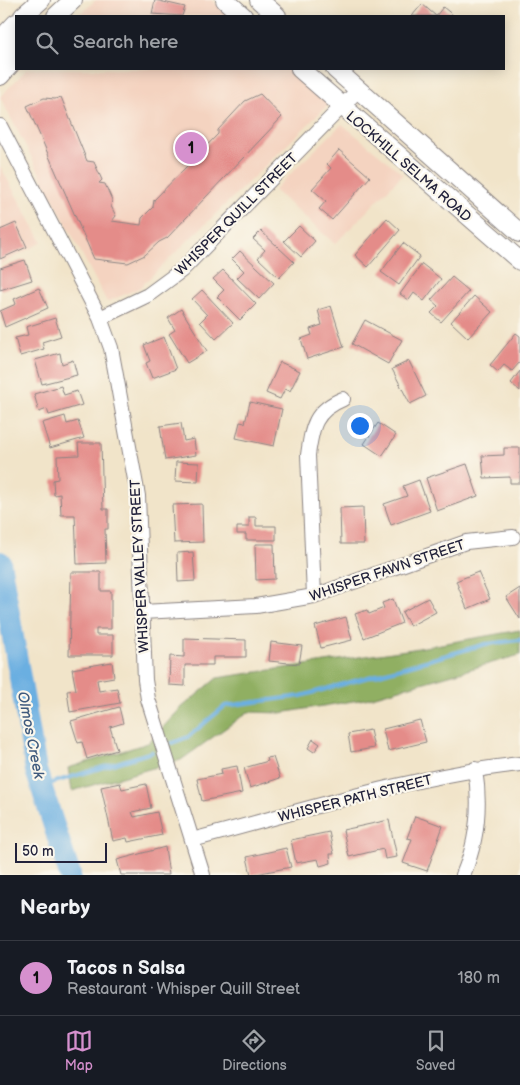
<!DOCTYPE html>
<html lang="en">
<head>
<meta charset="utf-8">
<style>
  :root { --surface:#171b24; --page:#242831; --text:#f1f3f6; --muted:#9ea1a6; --line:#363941; --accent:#d690ce }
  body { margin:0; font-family:"Balsamiq Sans",sans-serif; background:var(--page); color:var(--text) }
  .scale { position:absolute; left:15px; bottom:12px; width:92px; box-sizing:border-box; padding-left:5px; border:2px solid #22223b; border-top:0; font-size:14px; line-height:18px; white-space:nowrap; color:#22223b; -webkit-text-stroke:4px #fbf7ec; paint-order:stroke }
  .you { position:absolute; left:359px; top:425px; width:18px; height:18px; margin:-12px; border:4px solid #fff; border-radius:50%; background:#1a73e8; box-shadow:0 0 0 8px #1a73e833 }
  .badge { display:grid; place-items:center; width:32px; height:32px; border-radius:50%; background:var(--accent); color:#111; font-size:16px; font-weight:700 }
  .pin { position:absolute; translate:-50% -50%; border:2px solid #fff; box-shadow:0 1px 5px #0006 }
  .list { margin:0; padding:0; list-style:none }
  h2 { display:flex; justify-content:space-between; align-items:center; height:65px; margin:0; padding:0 20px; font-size:21px }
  h2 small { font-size:16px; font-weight:400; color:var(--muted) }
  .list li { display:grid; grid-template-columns:32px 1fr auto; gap:15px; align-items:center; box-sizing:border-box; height:75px; padding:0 20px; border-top:1px solid var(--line) }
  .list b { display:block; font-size:19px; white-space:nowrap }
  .list p { margin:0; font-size:16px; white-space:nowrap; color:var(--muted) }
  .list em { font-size:16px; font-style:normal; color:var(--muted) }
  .icon { flex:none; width:28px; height:28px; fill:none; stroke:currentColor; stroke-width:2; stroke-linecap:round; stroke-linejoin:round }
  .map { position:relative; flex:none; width:520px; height:875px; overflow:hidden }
  .search { position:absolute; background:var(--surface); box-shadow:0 2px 12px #0003; left:15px; right:15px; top:15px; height:55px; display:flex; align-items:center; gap:12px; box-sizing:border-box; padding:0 18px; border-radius:0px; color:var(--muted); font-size:19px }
  .sheet { height:140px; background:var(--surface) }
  nav { display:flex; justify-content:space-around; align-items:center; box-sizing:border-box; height:70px; border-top:1px solid var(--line); background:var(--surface); font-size:14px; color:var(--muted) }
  nav a { display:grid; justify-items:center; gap:2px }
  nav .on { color:var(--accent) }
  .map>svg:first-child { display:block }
  .built { fill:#f4d3c0 }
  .forest { fill:#90af62; stroke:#59684e }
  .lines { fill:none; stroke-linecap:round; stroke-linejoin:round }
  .stream { stroke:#6bafe1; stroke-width:4 }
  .river { stroke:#6bafe1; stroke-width:22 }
  .building { fill:#e48c89 }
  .minor-casing { stroke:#8a8382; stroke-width:16 }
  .major-casing { stroke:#8a8382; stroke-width:20 }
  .minor { stroke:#fff; stroke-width:14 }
  .major { stroke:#fff; stroke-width:18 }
  .labels { text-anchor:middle; stroke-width:4.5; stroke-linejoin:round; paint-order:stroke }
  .street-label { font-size:14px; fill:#22223b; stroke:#fbf7ec }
  .water-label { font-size:15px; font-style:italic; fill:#3f5a7d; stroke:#fbf7ec }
</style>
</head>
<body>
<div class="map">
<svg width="520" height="875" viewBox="0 0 520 875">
  <rect width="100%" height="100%" fill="#fbf7ec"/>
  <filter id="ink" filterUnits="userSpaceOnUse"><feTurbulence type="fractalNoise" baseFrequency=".02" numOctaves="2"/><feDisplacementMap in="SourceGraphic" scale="10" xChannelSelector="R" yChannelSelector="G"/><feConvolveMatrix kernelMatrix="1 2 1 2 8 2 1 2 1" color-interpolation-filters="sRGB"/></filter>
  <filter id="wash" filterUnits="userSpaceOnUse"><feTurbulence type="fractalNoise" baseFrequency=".0096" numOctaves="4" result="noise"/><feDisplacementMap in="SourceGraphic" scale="20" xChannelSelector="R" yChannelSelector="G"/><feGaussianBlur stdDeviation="1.12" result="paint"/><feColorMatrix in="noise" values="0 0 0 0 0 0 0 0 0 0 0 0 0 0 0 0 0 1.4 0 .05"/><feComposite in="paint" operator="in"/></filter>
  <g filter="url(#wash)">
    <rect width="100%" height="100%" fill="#f1e4c9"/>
    <!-- built -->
    <path class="built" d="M96,0h115l22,16h-156z
      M27,69h264l38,35 -190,184 -32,14 -107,-205z
      M342,124l61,50 -68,70 -61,-54z
      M0,166l42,76 -42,23z"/>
    <!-- forest -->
    <path class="forest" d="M520,630v25l-155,44 -84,14 -33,-1 -67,48 -109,31 -4,-23 80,-25 33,-35 36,-30 196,-29z"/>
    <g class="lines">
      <!-- stream -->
      <path class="stream" d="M172,743l16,-6 37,-31 76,-10 185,-52 34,-4
        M42,786l110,-34"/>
      <!-- river -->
      <path class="river" d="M0,562l36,208 34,105"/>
    </g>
    <g id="blocks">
      <!-- building -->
      <path class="building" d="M155,0l30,7 -3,9 -30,-2z
        M422,4l14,12 7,-9 11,9h-42z
        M260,94l22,23 -115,121 -8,4 -14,13 -17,8 -34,-4 -67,-153 17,-8 11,1 6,-2 26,64 7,1 8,18 -3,3 6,1 7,16 -1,6 5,10 -4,5 29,4 1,-7 11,-11 1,-7 64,-66v-4l27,-29z
        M339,150l31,27 -38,43 -13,-11 7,-8 -14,-12 19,-21 -4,-4z
        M387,218l13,12 -32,37 -13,-12z
        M16,223l11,24 -27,12v-29z
        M299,226l16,15 -14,16 -17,-16z
        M261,231l33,31 -15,16 -21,-20 7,-8 -12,-11z
        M403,243l17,13 -21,29 -18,-13z
        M240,251l34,32 -15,16 -22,-21 7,-7 -12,-12z
        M25,260l7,20 -32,10v-22z
        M422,264l19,15 -17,22 -10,-8 -5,7 -9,-6z
        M223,270l33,34 -16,16 -23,-23 7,-7 -11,-11z
        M452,277l17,14 -28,31 -10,-9 7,-7 -7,-6z
        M39,288l9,20 -43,19 -5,-16 16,-7 -2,-5z
        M202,290l31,33 -17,16 -16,-17 7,-7 -15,-16z
        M474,296l18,16 -24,26 -17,-16z
        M331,306l13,41 -37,12 -6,-20 11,-4 -2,-6 12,-4 -4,-15z
        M181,309l26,42 -20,12 -18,-29 6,-4 -7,-12z
        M55,318l6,18 -19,6 2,7 -24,7 -5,-18 13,-3 -2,-8z
        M365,320l37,20 -14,24 -36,-20z
        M516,333l4,3v26l-8,9 -8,-6 -6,7 -8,-7z
        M164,337l12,32 -24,9 -6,-15 4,-2 -6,-16z
        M60,353l2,11 11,-4 4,15 -35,9 -7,-24z
        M409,361l17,35 -16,8 -18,-35z
        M280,362l20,9 -10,20 -5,-2 -5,10 -14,-6z
        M520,371v20l-9,-8z
        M61,386l3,9 13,-4 5,14 -33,10 -2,-6 -8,3 -5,-18z
        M250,402l32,7 -8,37 -38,-8 4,-16 5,1z
        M65,416l2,8 11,-3 6,17 -34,10 -8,-25z
        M181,423l3,18 10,-2 2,16 -31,5 -5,-34z
        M378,423l18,12 -14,21 -18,-12z
        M78,443h23l2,66h5v20h-3l1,34 -29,1 -2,-49h-14l-1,-21 -6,1 -1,-15 5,-1 -1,-23 22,-1z
        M504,448h16v35h-10v-6l-26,1 -2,-22 22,-1z
        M176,462l23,1 -1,19 -23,-1z
        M467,464l11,32 -41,15 -11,-33z
        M419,480l11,31 -39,14 -7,-21 23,-8 -4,-10z
        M202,504l1,38 -29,1 -2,-38z
        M363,507l1,37h-23l-1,-36z
        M249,517h7v9h20v14h-30v-6h-9v-7h12z
        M255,544h19l1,35 -19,1z
        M193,552l2,29 -17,1 -1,-29z
        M71,572h30v19h10v38h-15v6h17v20h-44z
        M478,572l12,27 -23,10 -11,-28z
        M520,588v31l-14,-22z
        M428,598l8,14 -26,14 -8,-14z
        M393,599l9,24 -38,15 -9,-24 12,-4 2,4 15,-6 -2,-5z
        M346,617l6,23 -31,8 -6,-22z
        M184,638l62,2v17h-33v8h-28v21l-16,-1 1,-29 14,1z
        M271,642l31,4 -3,18 -30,-3z
        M112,662l2,15 -17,3 2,11 18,-3 3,15 -50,9 -3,-21 9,-1 -4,-21z
        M119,707l4,16 -13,4 7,23 -30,9 -5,-17 -4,1 -7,-22z
        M420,720l6,22 -38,9 -5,-22z
        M370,730l4,18 -23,4 -3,-18z
        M313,739l7,5 -6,8 -6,-4z
        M273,757l7,21 -30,10 -6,-20 24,-7 -1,-3z
        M237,766l5,27 -40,8 -5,-22 25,-5 -1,-5z
        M120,783l2,6 24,-5 5,24 -19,4 2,5 23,-5 5,23 -34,7 -1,-4 -14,3 -12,-54z
        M415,816l28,10 -16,45 -24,-8 9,-24 -5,-1z
        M389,820l8,37 -12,2 -2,-10 -34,8 -6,-27z
        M329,832l5,22h-4l1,9 -11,3 -2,-7 -22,4 -5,-23z
        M165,847l4,28h-48l-4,-15z
        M286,848l5,19 -40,8 -4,-18z"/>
    </g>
  </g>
  <g filter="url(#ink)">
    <use href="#blocks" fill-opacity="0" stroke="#8a8382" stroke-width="1"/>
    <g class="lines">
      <!-- minor casing -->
      <g class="minor-casing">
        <path id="minor" d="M0,126l100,192 11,30 27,148 7,184 3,19 55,176
          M100,318l48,-23 34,-25 176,-180
          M314,596l-6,-141c4,-28 6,-44 35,-56
          M142,612l114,-6 58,-10 152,-54 47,-5
          M192,840c107,-28 218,-64 328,-76
          M463,875c15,-35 18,-69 12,-106"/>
      </g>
      <!-- major casing -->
      <g class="major-casing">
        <path id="major" d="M225,0l18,16
          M259,0l18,16
          M23,16l18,-16
          M56,16l17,-16
          M0,40l16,-17
          M0,59l15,-15 1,-14
          M300,69l220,192
          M335,69l185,164
          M0,76l16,-18"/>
      </g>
      <!-- minor -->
      <use href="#minor" class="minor"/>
      <!-- major -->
      <use href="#major" class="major"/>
    </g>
  </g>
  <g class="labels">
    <!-- street labels -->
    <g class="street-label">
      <text transform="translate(409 166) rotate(41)" y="5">LOCKHILL SELMA ROAD</text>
      <text transform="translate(236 214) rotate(-45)" y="5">WHISPER QUILL STREET</text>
      <text transform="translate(139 566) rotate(-93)" y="5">WHISPER VALLEY STREET</text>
      <text transform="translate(387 570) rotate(-19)" y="5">WHISPER FAWN STREET</text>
      <text transform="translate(355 798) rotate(-14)" y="5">WHISPER PATH STREET</text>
    </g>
    <!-- water labels -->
    <g class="water-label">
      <text transform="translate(31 735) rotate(79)" y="5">Olmos Creek</text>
    </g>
  </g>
</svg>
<div class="scale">50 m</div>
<div class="you"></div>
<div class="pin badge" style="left:191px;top:148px">1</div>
<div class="search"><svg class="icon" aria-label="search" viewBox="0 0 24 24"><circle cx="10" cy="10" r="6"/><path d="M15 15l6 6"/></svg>Search here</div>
</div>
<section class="sheet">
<h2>Nearby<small></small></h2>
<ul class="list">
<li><span class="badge">1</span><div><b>Tacos n Salsa</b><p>Restaurant · Whisper Quill Street</p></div><em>180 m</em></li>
</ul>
</section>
<nav>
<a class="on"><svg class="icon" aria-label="map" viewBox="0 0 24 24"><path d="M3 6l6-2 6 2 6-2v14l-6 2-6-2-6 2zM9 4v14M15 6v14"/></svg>Map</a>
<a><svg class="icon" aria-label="directions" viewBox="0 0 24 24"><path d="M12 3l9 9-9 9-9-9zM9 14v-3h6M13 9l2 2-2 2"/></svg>Directions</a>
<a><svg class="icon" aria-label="saved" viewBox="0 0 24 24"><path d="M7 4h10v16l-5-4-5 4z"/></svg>Saved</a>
</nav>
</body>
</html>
